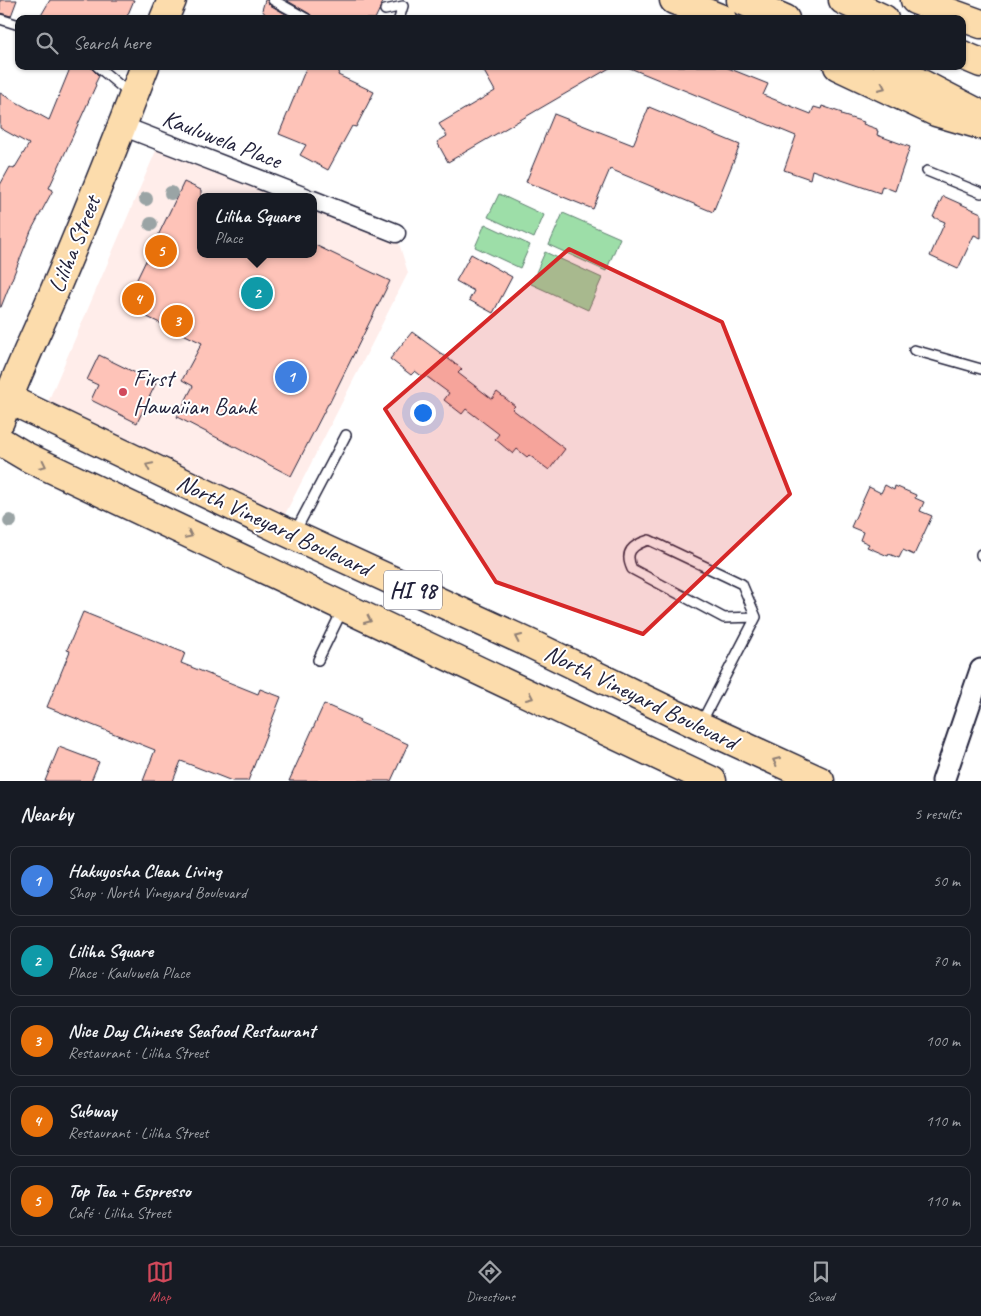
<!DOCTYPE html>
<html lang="en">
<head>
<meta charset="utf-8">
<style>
  :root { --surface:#171b24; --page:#20242c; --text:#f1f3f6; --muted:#9ea1a6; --line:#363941; --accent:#d1495b }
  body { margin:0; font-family:Caveat,sans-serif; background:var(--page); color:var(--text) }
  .you { position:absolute; left:422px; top:412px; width:18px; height:18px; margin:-12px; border:4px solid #fff; border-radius:50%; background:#1a73e8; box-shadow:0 0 0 8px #1a73e833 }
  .badge { display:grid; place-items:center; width:32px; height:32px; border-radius:50%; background:var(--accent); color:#fff; font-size:16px; font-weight:700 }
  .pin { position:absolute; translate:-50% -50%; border:2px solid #fff; box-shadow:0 1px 5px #0006 }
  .popup { position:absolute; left:197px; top:193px; width:120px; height:65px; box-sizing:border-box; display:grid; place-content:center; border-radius:10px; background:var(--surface); filter:drop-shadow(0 1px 4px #0005); font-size:16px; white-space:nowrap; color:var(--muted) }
  .popup b { font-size:19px; color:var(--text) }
  .popup::after { content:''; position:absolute; left:50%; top:100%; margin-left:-10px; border:10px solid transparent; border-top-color:var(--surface) }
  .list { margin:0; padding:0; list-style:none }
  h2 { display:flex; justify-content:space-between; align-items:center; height:65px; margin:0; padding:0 20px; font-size:21px }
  h2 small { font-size:16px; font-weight:400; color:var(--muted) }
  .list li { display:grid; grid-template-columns:32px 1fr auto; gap:15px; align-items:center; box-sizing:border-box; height:70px; margin:0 10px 10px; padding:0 10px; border:1px solid var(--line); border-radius:10px }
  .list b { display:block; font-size:19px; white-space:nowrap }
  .list p { margin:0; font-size:16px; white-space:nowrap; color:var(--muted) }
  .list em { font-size:16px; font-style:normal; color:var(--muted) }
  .icon { flex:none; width:28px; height:28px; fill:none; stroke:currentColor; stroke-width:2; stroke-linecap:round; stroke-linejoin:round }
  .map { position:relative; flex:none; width:981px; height:781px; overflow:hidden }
  .search { position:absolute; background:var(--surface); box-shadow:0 1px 4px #0004; left:15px; right:15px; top:15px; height:55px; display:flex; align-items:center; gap:12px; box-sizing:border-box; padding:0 18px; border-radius:10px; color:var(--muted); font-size:19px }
  .sheet { height:465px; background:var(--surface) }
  nav { display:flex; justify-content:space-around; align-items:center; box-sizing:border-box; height:70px; border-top:1px solid var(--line); background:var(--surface); font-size:14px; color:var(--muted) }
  nav a { display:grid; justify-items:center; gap:2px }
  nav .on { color:var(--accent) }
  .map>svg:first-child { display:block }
  .built { fill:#ffedea }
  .green { fill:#9ddea8; stroke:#608072 }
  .building { fill:#fec3b8; stroke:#22223b }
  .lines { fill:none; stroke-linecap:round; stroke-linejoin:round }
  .service-casing { stroke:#22223b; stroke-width:12 }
  .minor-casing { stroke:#22223b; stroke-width:21 }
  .tertiary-casing { stroke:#22223b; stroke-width:25 }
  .primary-casing { stroke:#22223b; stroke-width:31 }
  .motorway-casing { stroke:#22223b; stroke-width:31 }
  .service { stroke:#fff; stroke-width:9 }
  .minor { stroke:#fff; stroke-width:18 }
  .tertiary { stroke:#fff; stroke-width:21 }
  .primary { stroke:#fcdcac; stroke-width:28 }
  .motorway { stroke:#fcdcac; stroke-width:28 }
  .tree { fill:#9aa4a5 }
  .oneway { stroke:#8f7f74 }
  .marked { fill:#d62828; fill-opacity:0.2; stroke:#d62828; stroke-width:4; stroke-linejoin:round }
  .poi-dot { fill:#d1495b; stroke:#fff; stroke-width:2 }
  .labels { text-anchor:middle; stroke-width:4; stroke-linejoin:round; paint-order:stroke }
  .shield { fill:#fff; stroke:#646476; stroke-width:1 }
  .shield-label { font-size:22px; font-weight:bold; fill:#22223b }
  .street-label { font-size:24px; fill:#22223b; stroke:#fff }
  .poi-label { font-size:24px; fill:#22223b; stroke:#fff; text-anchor:start }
</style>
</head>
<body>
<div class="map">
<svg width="981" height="781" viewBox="0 0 981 781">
  <rect width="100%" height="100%" fill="#fff"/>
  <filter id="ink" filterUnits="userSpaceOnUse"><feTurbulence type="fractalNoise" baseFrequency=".02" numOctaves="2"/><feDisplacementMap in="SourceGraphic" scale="10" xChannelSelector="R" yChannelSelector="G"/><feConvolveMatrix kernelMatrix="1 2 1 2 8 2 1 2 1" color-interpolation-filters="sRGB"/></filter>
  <g filter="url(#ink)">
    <!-- built -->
    <path class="built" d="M161,139l145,58h-105v57h112v-54l83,33 12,40 -130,255 -234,-117z"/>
    <!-- green -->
    <path class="green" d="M499,194l45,21 -10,23 -46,-21z
      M563,213l57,25 -14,33 -57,-26z
      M485,224l45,21 -10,23 -45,-21z
      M545,252l57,26 -14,32 -57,-26z"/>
    <!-- building -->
    <path class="building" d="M0,0h17l-6,16 -11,-3z
      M50,0h84l-8,19h-87z
      M265,0h2l3,5 24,14h-17l-11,-4 -4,-5z
      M286,0h98l-9,19h-62l-3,-5z
      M71,66h20l2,4 6,6 -4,8 1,1 -47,103 4,2 -22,41 -30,76h-1v-122l10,-18 4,2 15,-25 -29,-16v-35l49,27z
      M307,66h35l-4,9 36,17 -18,35 -4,-1 -24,44 -28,-15 6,-10 -27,-11z
      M481,66h132l-165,96 -11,-20 10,-6 -8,-12 56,-33z
      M625,66h98l45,18 -5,11 48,19 3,-7 7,2 1,-3 20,7 -1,2 23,7 -1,2 14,5v2h1l-1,4 33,12 -15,44 -13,-5 -2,7 -68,-23 -2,9 -26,-9 12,-34z
      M649,107l91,38 -27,67 -103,-43 -17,40 -67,-27 28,-68 79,31z
      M184,182l17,8v64h112v-10l77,37 -61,123h-1l-37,72 -114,-59 16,-31 -11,-6 20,-37 -78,-37z
      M943,196l38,17v25l-7,-3 -16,34 -28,-13 15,-34 -12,-5z
      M471,254l41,23 -19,36 -24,-13 5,-9 -18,-10z
      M412,332l50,37 -4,4 34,26 5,-7 18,14 -3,3 53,40 -16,21 -20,-15 -2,2 -10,-8 -4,5 -18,-15 4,-5 -33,-25 -4,5 -18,-14 5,-7 -23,-17 -2,2 -9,-7 -4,4 -21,-16z
      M99,355l57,28 -19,40 -46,-23 7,-15 -11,-5z
      M885,485l9,5 1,-4 21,9 -1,3 9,4 -4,9 12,5 -18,39 -11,-5 -4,8 -10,-4 -1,2 -21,-9 2,-3 -9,-4 3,-8 -12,-5 18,-40 12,6z
      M83,612l102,41 -4,10 77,31 2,-5 21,8 -33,84h-16l-51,-20 -8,20h-30l12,-31 -108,-43 23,-56 -3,-1z
      M324,704l36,16 -1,2 49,22 -17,37h-102z
      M59,747l40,15 -8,19h-46z"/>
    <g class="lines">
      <!-- service casing -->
      <g class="service-casing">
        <path id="service" d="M273,0l34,19
          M385,10l18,-4 -4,13
          M0,19l19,6
          M97,66l34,29
          M927,171l54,22
          M914,350l67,19
          M295,532l51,-97
          M649,540l93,44 14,33 -32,1 -92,-49c-8,-17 0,-24 17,-29z
          M981,555v-1
          M318,660l24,-49
          M701,723l55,-106"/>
      </g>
      <!-- minor casing -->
      <g class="minor-casing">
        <path id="minor" d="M122,126l183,71
          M313,200l83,33"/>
      </g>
      <!-- tertiary casing -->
      <g class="tertiary-casing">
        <path id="tertiary" d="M943,781l38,-111"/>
      </g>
      <!-- primary casing -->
      <g class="primary-casing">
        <path id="primary" d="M164,19l8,-19
          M0,395l278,133 253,116 169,82 120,55
          M0,421c15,-45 36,-86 54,-129 32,-75 62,-150 91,-226
          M0,441l27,16c228,109 456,218 685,324"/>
      </g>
      <!-- motorway casing -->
      <g class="motorway-casing">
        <path id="motorway" d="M674,0l48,19
          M741,0l44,19
          M843,0l41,19
          M915,0l66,24
          M962,55l19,8
          M838,66l98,46 45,13
          M887,66l87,45"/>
      </g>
      <!-- service -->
      <use href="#service" class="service"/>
      <!-- minor -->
      <use href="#minor" class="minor"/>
      <!-- tertiary -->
      <use href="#tertiary" class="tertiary"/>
      <!-- primary -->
      <use href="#primary" class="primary"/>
      <!-- motorway -->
      <use href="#motorway" class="motorway"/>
    </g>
    <!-- trees -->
    <g class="tree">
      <circle cx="171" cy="193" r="7"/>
      <circle cx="146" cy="199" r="7"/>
      <circle cx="151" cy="224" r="7"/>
      <circle cx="10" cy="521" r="7"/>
    </g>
    <!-- one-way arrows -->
    <defs><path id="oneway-chevron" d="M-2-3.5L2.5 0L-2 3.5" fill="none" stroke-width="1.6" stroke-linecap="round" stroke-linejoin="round" transform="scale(1.25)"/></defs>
    <g class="oneway">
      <use href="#oneway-chevron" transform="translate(882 87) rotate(25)"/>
      <use href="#oneway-chevron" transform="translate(43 465) rotate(26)"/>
      <use href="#oneway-chevron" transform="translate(149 466) rotate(-154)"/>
      <use href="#oneway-chevron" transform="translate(189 535) rotate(26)"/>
      <use href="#oneway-chevron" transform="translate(368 620) rotate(25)"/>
      <use href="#oneway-chevron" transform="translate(518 638) rotate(-155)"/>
      <use href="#oneway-chevron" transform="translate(530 697) rotate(25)"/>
      <use href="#oneway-chevron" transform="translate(776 761) rotate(-155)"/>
    </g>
  </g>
  <!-- marked area -->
  <path class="marked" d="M569,249l153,73 68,172 -147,140 -147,-52 -111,-173z"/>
  <!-- markers -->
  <circle class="poi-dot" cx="123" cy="392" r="5"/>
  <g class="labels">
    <!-- shield labels -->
    <rect class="shield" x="384" y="570.5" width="58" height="39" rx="4"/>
    <g class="shield-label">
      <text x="413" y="598">HI 98</text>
    </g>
    <!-- street labels -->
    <g class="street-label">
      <text transform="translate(222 139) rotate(21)" y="8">Kauluwela Place</text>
      <text transform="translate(74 244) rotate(-68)" y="8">Liliha Street</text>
      <text transform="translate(274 525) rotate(25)" y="8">North Vineyard Boulevard</text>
      <text transform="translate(641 697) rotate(26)" y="8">North Vineyard Boulevard</text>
    </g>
    <!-- poi labels -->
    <g class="poi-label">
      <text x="133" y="386">First<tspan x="133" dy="28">Hawaiian Bank</tspan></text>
    </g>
  </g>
</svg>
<div class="you"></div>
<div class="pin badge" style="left:291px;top:377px;background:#3f7fe0">1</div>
<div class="pin badge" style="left:257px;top:293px;background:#0f9aa8">2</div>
<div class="popup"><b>Liliha Square</b>Place</div>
<div class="pin badge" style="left:177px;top:321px;background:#e8710a">3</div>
<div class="pin badge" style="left:138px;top:299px;background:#e8710a">4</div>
<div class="pin badge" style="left:161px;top:251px;background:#e8710a">5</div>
<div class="search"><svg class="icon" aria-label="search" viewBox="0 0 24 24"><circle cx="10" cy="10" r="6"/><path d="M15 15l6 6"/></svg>Search here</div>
</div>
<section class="sheet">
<h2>Nearby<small>5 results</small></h2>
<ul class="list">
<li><span class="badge" style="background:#3f7fe0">1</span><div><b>Hakuyosha Clean Living</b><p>Shop · North Vineyard Boulevard</p></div><em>50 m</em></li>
<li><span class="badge" style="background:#0f9aa8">2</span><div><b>Liliha Square</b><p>Place · Kauluwela Place</p></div><em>70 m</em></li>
<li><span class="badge" style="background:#e8710a">3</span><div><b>Nice Day Chinese Seafood Restaurant</b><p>Restaurant · Liliha Street</p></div><em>100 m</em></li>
<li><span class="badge" style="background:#e8710a">4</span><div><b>Subway</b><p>Restaurant · Liliha Street</p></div><em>110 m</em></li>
<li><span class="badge" style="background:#e8710a">5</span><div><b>Top Tea + Espresso</b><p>Café · Liliha Street</p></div><em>110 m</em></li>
</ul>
</section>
<nav>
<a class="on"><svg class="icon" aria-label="map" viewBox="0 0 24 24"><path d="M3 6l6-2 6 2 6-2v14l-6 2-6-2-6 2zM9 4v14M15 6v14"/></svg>Map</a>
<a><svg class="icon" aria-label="directions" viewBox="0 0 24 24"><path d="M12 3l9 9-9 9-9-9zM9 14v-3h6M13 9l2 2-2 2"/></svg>Directions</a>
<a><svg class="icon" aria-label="saved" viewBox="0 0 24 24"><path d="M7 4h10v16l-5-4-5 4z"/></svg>Saved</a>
</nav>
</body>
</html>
